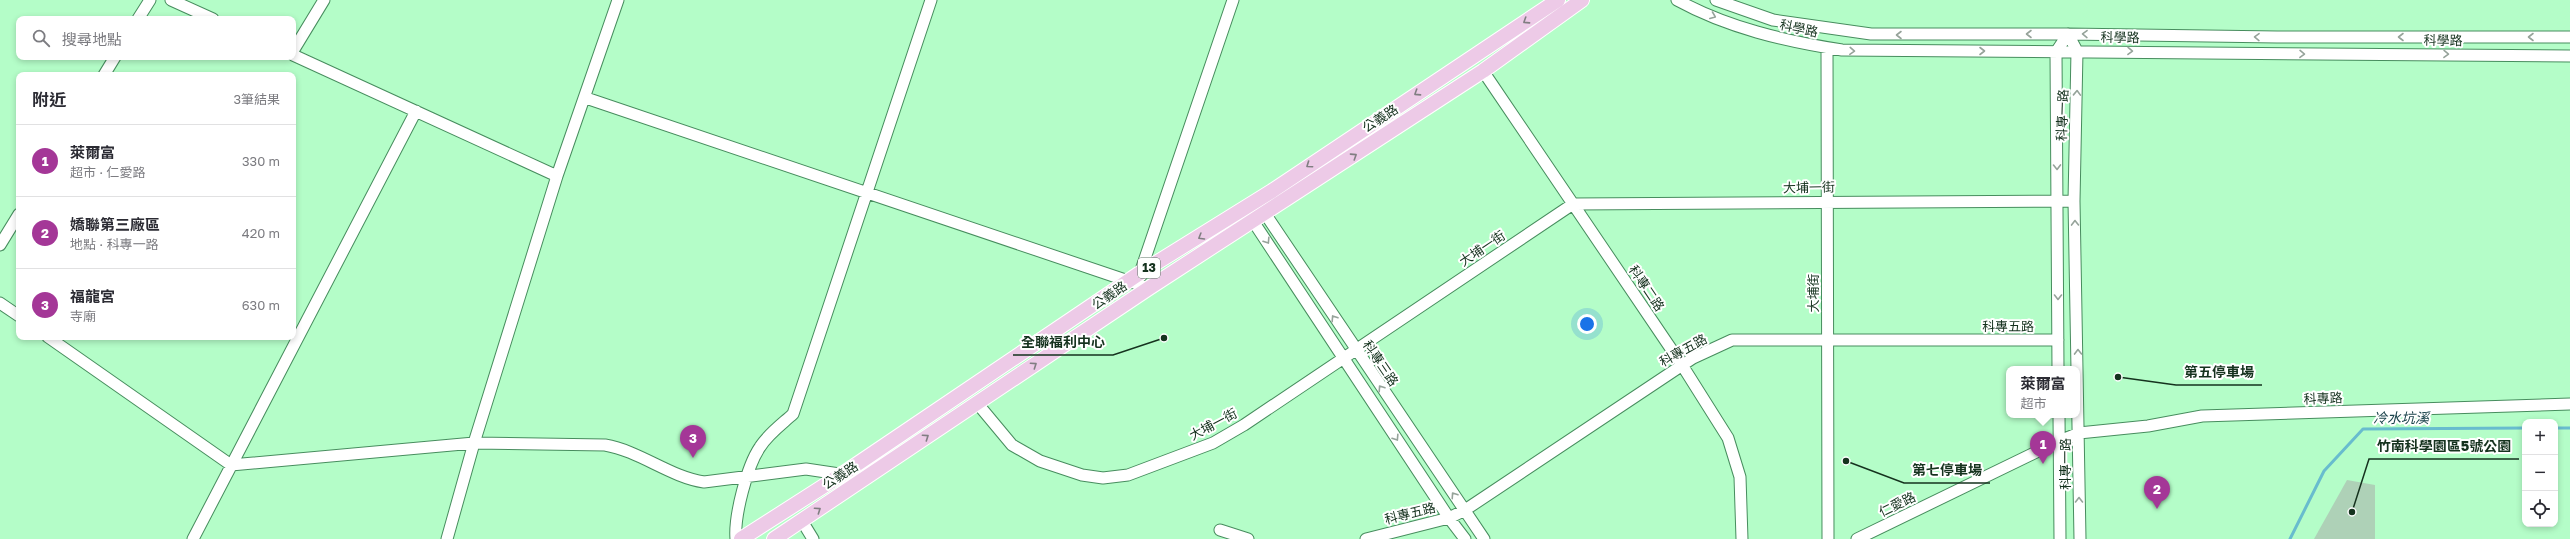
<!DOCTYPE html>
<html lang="zh-TW">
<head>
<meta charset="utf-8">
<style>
  :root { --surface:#fff; --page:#f7f7f7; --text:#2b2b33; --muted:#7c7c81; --line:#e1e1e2; --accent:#a43797 }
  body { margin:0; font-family:"Golos Text","Noto Sans TC",sans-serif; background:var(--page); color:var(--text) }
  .controls { position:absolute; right:12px; bottom:12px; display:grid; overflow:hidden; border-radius:8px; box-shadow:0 2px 6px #0003 }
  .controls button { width:36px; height:36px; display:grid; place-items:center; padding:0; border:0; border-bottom:1px solid var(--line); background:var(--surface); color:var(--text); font:20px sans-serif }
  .you { position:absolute; left:1587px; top:324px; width:14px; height:14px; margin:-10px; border:3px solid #fff; border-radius:50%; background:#1a73e8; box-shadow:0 0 0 6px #1a73e833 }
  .badge { display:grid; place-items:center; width:26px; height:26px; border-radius:50%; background:var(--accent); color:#fff; font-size:13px; font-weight:700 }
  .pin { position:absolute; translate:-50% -33px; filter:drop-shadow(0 1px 2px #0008) }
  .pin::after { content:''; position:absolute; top:21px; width:14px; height:12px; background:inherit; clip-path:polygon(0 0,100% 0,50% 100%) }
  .popup { position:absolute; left:2006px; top:366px; width:74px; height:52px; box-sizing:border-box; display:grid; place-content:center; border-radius:8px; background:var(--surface); filter:drop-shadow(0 1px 3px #0005); font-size:13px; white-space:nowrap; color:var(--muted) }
  .popup b { font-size:15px; color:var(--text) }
  .popup::after { content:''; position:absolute; left:50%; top:100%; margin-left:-8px; border:8px solid transparent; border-top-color:var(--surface) }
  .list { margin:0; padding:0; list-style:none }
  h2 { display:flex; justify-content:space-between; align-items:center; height:52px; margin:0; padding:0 16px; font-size:17px }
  h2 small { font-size:13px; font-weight:400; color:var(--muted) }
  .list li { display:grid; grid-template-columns:26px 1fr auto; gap:12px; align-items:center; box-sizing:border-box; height:72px; padding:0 16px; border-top:1px solid var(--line) }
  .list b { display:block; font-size:15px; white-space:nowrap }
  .list p { margin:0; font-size:13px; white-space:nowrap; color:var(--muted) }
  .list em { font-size:13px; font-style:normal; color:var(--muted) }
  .icon { flex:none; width:22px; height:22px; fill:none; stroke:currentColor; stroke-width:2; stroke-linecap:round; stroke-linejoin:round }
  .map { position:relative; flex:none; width:2570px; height:539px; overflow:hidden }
  .search { position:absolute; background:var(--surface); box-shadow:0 2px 6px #0003; left:16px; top:16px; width:280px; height:44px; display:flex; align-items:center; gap:10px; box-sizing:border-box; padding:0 14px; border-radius:8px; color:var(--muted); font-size:15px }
  .panel { position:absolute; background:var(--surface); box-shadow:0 2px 6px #0003; left:16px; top:72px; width:280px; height:268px; border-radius:8px }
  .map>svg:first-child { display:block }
  .green { fill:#aed1b7 }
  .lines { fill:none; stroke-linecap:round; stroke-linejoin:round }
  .stream { stroke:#68bcce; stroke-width:3 }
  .minor-casing { stroke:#478d5e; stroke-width:13 }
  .major-casing { stroke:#fff; stroke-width:16 }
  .minor { stroke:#fff; stroke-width:11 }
  .major { stroke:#edcae7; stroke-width:14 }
  .oneway { stroke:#96a39a }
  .oneway2 { stroke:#817e82 }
  .labels { text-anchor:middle; stroke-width:4; stroke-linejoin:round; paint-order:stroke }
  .shield { fill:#fff; stroke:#5b7062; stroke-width:1 }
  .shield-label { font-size:12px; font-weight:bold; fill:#15321e }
  .street-label { font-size:13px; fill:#15321e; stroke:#fff }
  .water-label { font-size:14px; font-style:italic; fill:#1b434b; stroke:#fff }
  .leader { fill:none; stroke:#15321e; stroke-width:1.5 }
  .callout-dot { fill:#15321e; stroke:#fff; stroke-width:1.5 }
  .callout-label { font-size:14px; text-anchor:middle; font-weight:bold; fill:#15321e; stroke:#fff; stroke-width:4; stroke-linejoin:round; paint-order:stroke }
</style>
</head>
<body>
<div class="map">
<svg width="2570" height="539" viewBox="0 0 2570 539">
  <rect width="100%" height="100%" fill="#b4fdc8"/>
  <!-- green -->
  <path class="green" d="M2347,480l28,5v54h-61z"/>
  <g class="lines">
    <!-- stream -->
    <path class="stream" d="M2555,428h15
      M2290,539l34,-68 39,-42 162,-1"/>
    <!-- minor casing -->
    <g class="minor-casing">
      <path id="minor" d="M171,0l42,19
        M1677,0c51,28 108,41 165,50l728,6
        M1716,0l57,20 98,14h197l209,3h293
        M138,19l12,-19
        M2068,34l9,17 -3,150 6,338
        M1827,48l1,491
        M293,51l31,-51
        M293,55l264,121
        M1483,71l199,294 46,73 12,39 2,62
        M104,75l11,-18
        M586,98l563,190
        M1260,206l224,333
        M1245,209l204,309 16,21
        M0,245l19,-31
        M1141,276l-1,-3 93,-273
        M0,303l19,13
        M48,337l183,128 243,-22 131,2c35,6 65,32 99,37l102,-13 60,9
        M2058,369l-2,-317 12,-18
        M977,403l35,42 28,16 42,14 21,3 25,-3 85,-32 31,-18 329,-221 501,-3
        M2059,415l1,124
        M802,521l11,18
        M1220,530l28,9
        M193,539l223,-428
        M447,539l27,-96 83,-267 61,-176
        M736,539c-2,-23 11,-73 24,-92 8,-13 22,-23 33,-33l138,-414
        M1366,539l83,-21 16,-8 228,-152 39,-18h326
        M1857,539l202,-98 20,-8 69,-7 54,-10 368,-12"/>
    </g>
    <!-- major casing -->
    <g class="major-casing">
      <path id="major" d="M741,539l100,-64 299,-202 132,-82 286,-191
        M774,539l375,-251 334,-217 99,-71"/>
    </g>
    <!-- minor -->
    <use href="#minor" class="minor"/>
    <!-- major -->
    <use href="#major" class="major"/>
  </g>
  <!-- one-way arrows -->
  <defs><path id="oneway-chevron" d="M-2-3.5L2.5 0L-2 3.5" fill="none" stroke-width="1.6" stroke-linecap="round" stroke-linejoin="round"/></defs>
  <g class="oneway">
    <use href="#oneway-chevron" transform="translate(1713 16) rotate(22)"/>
    <use href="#oneway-chevron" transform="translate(2029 34) rotate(180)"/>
    <use href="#oneway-chevron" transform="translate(2085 34) rotate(-179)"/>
    <use href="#oneway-chevron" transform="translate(1899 35) rotate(-180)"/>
    <use href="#oneway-chevron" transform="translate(2257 37) rotate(-179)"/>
    <use href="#oneway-chevron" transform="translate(2401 37) rotate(-180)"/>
    <use href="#oneway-chevron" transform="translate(2531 37) rotate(-180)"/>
    <use href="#oneway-chevron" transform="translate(1852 51) rotate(3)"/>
    <use href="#oneway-chevron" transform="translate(1982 51)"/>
    <use href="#oneway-chevron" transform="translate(2130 51) rotate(1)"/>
    <use href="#oneway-chevron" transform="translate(2302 54) rotate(1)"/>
    <use href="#oneway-chevron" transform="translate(2446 54) rotate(1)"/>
    <use href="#oneway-chevron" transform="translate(2077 93) rotate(-88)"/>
    <use href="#oneway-chevron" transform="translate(2057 167) rotate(89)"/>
    <use href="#oneway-chevron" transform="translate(2075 223) rotate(-91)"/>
    <use href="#oneway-chevron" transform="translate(1267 241) rotate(57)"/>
    <use href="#oneway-chevron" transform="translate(2058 297) rotate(90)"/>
    <use href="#oneway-chevron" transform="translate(1334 318) rotate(-123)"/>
    <use href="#oneway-chevron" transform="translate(2078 352) rotate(-91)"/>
    <use href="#oneway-chevron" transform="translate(1381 388) rotate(-124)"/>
    <use href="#oneway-chevron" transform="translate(1396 438) rotate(57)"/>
    <use href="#oneway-chevron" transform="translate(1454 495) rotate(-124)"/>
    <use href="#oneway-chevron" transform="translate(2079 500) rotate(-90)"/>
  </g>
  <g class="oneway2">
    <use href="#oneway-chevron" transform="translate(1526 21) rotate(147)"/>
    <use href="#oneway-chevron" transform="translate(1417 93) rotate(147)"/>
    <use href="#oneway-chevron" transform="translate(1354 156) rotate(-33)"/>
    <use href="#oneway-chevron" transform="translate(1309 165) rotate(145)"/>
    <use href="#oneway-chevron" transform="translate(1201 237) rotate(149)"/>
    <use href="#oneway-chevron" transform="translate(1034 365) rotate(-34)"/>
    <use href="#oneway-chevron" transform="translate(926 437) rotate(-34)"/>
    <use href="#oneway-chevron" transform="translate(818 510) rotate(-34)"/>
  </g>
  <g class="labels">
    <!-- shield labels -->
    <rect class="shield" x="1138" y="258" width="22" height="20" rx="3"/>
    <g class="shield-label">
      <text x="1149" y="272">13</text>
    </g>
    <!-- street labels -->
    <g class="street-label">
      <text transform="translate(1799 28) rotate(12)" y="5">科學路</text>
      <text transform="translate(2120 37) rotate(1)" y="5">科學路</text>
      <text transform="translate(2443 40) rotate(1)" y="5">科學路</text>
      <text transform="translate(2062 115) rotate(-88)" y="5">科專一路</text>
      <text transform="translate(1380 118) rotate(-33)" y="5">公義路</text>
      <text transform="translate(1809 187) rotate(-1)" y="5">大埔一街</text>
      <text transform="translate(1482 248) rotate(-34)" y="5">大埔一街</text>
      <text transform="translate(1647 288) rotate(56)" y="5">科專二路</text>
      <text transform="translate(1813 293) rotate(-90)" y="5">大埔街</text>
      <text transform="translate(1109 295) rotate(-34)" y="5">公義路</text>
      <text x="2008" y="331">科專五路</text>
      <text transform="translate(1683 350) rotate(-29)" y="5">科專五路</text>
      <text transform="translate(1381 363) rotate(56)" y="5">科專三路</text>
      <text transform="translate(2323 398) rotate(-2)" y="5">科專路</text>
      <text transform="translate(1213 424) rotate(-28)" y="5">大埔一街</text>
      <text transform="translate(2065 464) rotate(-90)" y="5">科專一路</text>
      <text transform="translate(840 475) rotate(-33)" y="5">公義路</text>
      <text transform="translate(1897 504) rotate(-26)" y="5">仁愛路</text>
      <text transform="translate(1410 513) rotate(-14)" y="5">科專五路</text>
    </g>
    <!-- water labels -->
    <g class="water-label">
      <text x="2401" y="423">冷水坑溪</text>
    </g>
  </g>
  <!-- callouts -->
  <path class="leader" d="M1164 338L1113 355H1013M2118 377L2176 385H2262M2352 512L2369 459H2519M1846 461L1904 483H1990"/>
  <g class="callout-dot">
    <circle cx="1164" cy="338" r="4"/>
    <circle cx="2118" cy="377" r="4"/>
    <circle cx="2352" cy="512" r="4"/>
    <circle cx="1846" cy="461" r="4"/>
  </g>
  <g class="callout-label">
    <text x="1063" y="347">全聯福利中心</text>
    <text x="2219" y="377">第五停車場</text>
    <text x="2444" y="451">竹南科學園區5號公園</text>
    <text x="1947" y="475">第七停車場</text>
  </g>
</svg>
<div class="controls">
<button>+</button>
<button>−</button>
<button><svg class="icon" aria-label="locate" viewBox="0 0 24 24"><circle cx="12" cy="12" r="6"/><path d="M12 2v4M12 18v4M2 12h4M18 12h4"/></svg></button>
</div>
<div class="you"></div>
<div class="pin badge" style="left:2043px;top:464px">1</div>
<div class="popup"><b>萊爾富</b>超市</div>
<div class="pin badge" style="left:2157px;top:509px">2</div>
<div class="pin badge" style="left:693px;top:458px">3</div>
<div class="search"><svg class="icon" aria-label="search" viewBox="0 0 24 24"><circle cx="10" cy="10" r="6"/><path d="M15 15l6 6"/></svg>搜尋地點</div>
<section class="panel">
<h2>附近<small>3筆結果</small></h2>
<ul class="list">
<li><span class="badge">1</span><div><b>萊爾富</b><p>超市 · 仁愛路</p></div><em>330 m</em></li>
<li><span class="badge">2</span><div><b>嬌聯第三廠區</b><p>地點 · 科專一路</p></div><em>420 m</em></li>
<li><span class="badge">3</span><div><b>福龍宮</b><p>寺廟</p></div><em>630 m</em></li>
</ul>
</section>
</div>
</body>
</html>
